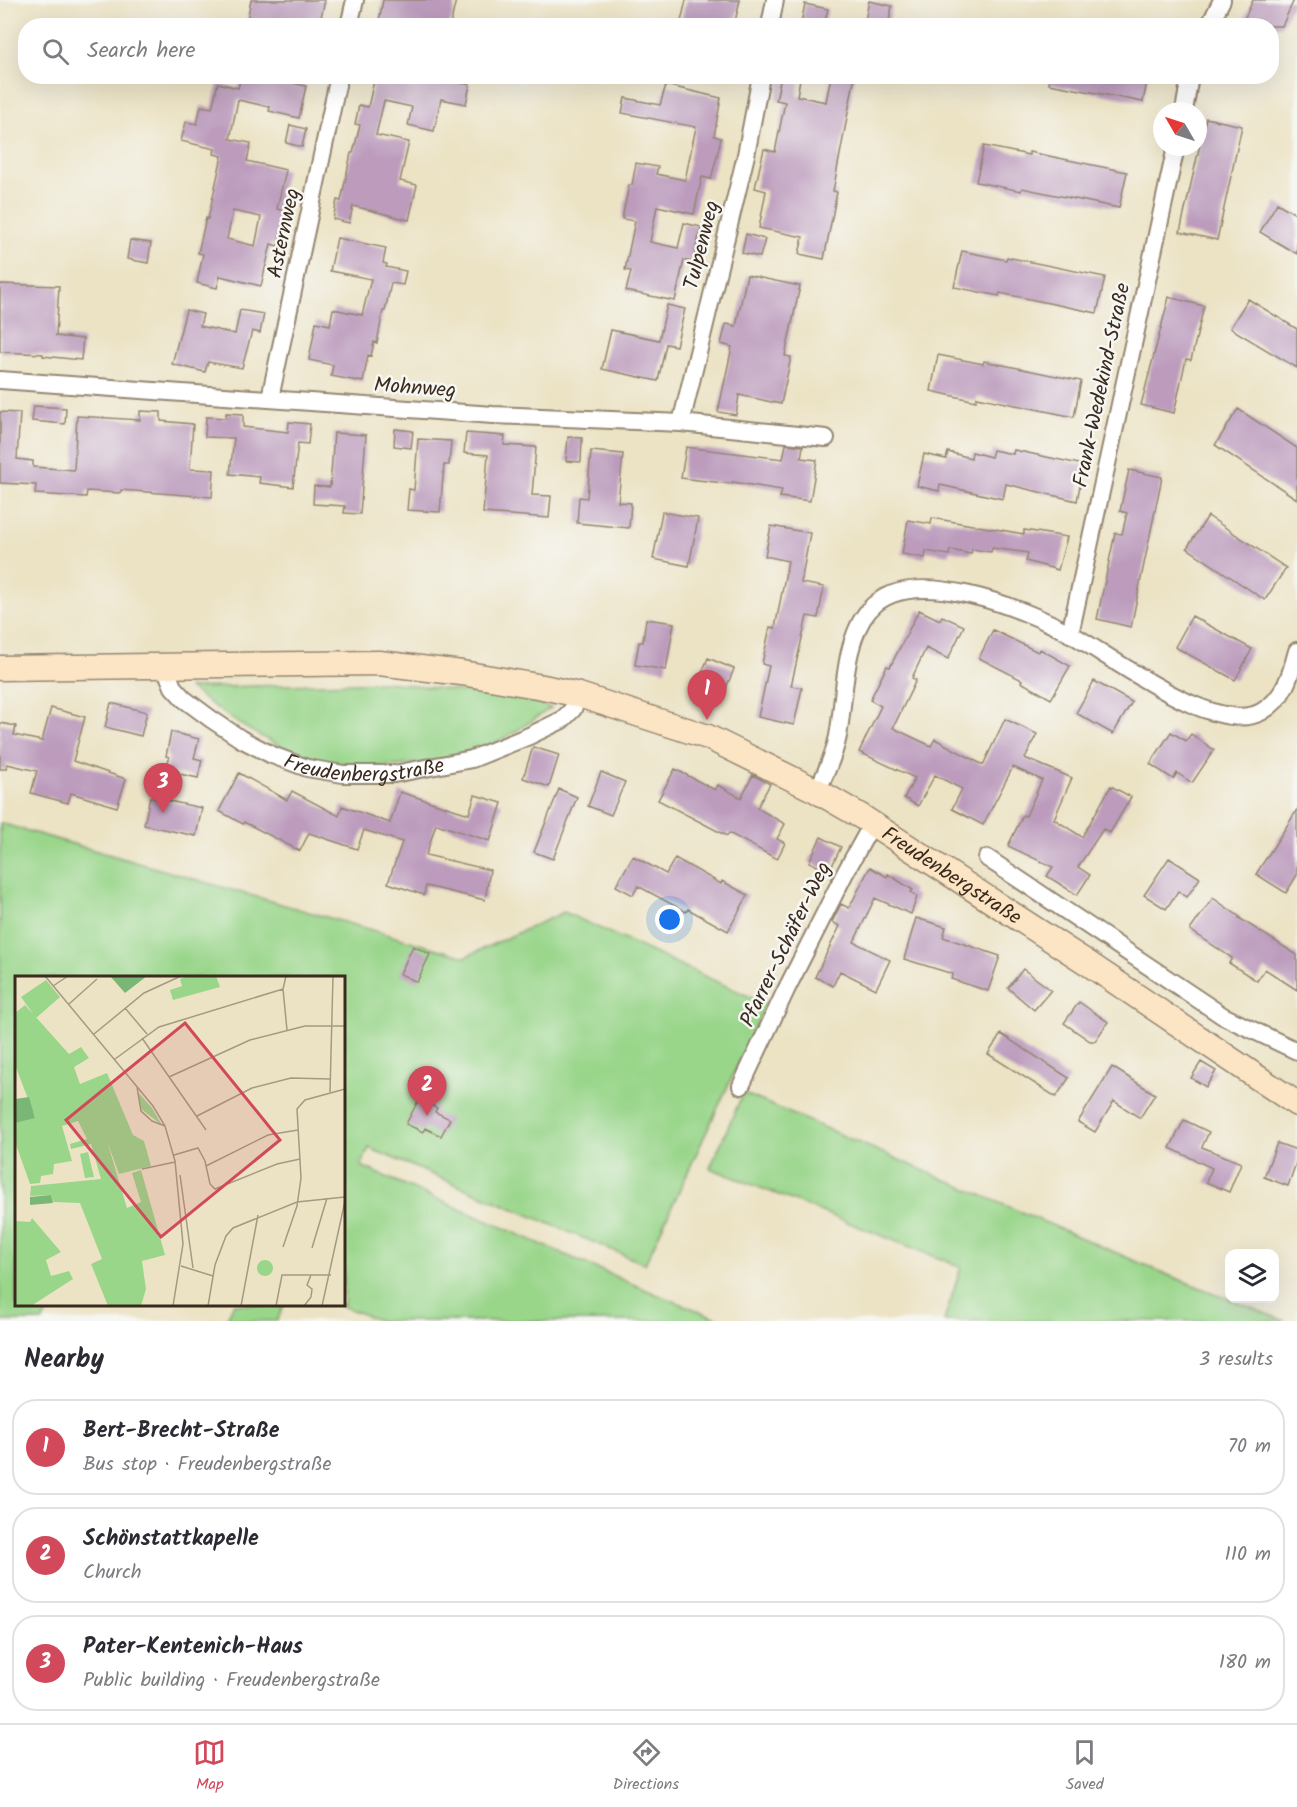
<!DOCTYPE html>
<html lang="en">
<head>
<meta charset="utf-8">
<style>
  :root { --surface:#fff; --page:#f2f2f3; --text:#2b2b33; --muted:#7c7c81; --line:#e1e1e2; --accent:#d1495b }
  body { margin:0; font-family:Kalam,sans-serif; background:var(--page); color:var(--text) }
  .controls { position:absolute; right:18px; bottom:18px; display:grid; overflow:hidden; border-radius:12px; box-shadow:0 6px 24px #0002 }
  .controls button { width:54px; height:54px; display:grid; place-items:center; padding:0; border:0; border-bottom:2px solid var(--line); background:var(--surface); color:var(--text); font:30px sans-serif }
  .compass { position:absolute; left:1153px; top:102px; width:54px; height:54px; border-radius:50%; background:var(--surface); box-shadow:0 6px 24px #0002; rotate:309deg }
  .you { position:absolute; left:670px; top:920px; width:21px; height:21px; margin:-15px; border:4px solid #fff; border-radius:50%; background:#1a73e8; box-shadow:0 0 0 9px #1a73e833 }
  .badge { display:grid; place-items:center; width:39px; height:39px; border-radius:50%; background:var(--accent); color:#fff; font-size:20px; font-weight:700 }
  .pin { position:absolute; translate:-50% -50px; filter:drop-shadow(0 2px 3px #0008) }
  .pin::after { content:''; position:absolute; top:32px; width:21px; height:18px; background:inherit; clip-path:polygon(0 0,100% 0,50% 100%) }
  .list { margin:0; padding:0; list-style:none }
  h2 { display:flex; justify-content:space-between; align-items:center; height:78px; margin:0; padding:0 24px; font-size:26px }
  h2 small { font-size:20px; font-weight:400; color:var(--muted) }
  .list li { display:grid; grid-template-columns:39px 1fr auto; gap:18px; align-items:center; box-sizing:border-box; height:96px; margin:0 12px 12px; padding:0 12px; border:2px solid var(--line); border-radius:24px }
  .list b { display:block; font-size:22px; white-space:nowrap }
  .list p { margin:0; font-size:20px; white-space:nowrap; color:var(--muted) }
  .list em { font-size:20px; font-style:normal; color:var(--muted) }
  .icon { flex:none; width:33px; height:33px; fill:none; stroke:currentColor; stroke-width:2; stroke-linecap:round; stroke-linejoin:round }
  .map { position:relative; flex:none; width:1297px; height:1321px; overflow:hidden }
  .search { position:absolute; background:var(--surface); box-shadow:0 6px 24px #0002; left:18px; right:18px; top:18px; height:66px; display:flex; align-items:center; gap:15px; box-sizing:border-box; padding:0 21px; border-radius:24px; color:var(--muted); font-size:22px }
  .sheet { height:402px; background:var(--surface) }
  nav { display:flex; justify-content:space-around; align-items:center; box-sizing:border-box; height:84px; border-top:2px solid var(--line); background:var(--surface); font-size:16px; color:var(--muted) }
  nav a { display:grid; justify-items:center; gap:3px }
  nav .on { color:var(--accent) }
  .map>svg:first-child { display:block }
  .green { fill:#99d68a; stroke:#6a8054; stroke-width:1.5 }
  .building { fill:#bc9bbd; fill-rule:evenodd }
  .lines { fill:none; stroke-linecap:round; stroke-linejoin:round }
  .street-casing { stroke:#948672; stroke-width:20 }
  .secondary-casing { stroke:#948672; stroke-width:27 }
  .street { stroke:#fff; stroke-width:16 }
  .secondary { stroke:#fce5c4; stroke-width:24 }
  .labels { text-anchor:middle; stroke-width:5; stroke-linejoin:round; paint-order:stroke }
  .street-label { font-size:21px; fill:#3b2a1e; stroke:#f6f6f2 }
  .inset-road { fill:none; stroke:#a59982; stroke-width:1.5 }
  .view { fill:#d1495b; fill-opacity:0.15; stroke:#d1495b; stroke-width:3 }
  .inset-edge { fill:none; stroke:#3b2a1e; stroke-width:3 }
</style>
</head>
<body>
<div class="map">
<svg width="1297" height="1321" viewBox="0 0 1297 1321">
  <rect width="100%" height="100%" fill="#f6f6f2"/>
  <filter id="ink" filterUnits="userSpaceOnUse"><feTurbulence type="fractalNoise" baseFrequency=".0167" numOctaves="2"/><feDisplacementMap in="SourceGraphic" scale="12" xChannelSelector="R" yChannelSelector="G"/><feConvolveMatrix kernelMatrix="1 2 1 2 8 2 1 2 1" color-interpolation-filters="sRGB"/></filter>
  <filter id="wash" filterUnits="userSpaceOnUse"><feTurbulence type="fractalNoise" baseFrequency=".008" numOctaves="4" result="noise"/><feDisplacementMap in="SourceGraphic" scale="24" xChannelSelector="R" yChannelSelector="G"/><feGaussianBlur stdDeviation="1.35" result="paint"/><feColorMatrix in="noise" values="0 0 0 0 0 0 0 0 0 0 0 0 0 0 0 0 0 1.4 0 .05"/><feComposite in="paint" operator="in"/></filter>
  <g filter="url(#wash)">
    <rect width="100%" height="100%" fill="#ece3c5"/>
    <!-- green -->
    <path class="green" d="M387,682l136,17 28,9c-18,11 -36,26 -55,34 -66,28 -143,34 -210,6 -36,-14 -67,-38 -97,-60z
      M0,823l465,134 99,-45 202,92 -121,260 -276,-116 -8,18 297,129 67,26h-345l-41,-16 5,-1v-326h-328v326l34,1 -7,16h-43z
      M743,1093l425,182 117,46h-341l17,-54 -251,-99z
      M233,1305v-1l51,1 -7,16h-51z"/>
    <g id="blocks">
      <!-- building -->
      <path class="building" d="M251,0h74l-6,26h-73z
        M383,0h73l-6,26h-72z
        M686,0h54l-6,26h-54z
        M1253,0h41l-12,26h-41z
        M869,1l23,5 -4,20h-24z
        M805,4l23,5 -4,17 -23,-3z
        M241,76h23l42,10 -7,32 -30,-7 1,-4 -32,-7 -8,39 21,4 -4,18 39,9 -9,39 9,2 -8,35 -7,-2 -10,42 -41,-10 -3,12 -20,-5 6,-29 -5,-1 8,-35 2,1 14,-63 -8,-2 1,-5 -34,-8 5,-19 11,2 4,-18 11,2 6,-25 20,5zM233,211l28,6 -6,29 -28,-7z
        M375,76h71l-1,4 25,5 -4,19 -25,-5 -7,32 -26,-6 4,-18 -28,-6 -8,34 33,7 -9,39 17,4 -8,35 -56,-14 -4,17 -16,-4 4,-19 4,1 10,-48h2l7,-28 -5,-1 4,-19 9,2z
        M781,76l19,3 -3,17 29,6 5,-26h24l-22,115 4,1 -13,67 -25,-5 4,-17 -44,-9 7,-37 -11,-3 9,-39 11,3 10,-50 -9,-2z
        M1050,76h98l-5,26 -94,-18z
        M666,85l55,13 -7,38 7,2 -5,22 -5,19 -9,-2 -8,37 -37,-8 -7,36 28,6 6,-25 17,4 -8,35 -9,-2 -9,41 -49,-10 5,-20 -6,-1 10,-49 -13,-2 7,-34h3l4,-22 22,4 -2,7 29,6 11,-53 -74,-14 3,-15 35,7z
        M1206,118l36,8 -25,114 -37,-8z
        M290,125l16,4 -4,18 -16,-4z
        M984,146l45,9v-3l98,20 -8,36 -97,-20 -1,3 -45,-9z
        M1277,203l20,12v39l-37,-22z
        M746,234l19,5 -5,18 -18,-4z
        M337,238l49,10 -3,15 4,1 -1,3 20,4 -3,14 -12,-2 -6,28h-2l-6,32 -3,-1 -3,14 -3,-1 -5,27 -32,-6 2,-11 -24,-5 7,-38 14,3 3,-16 29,6 9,-36 -41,-8z
        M130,240l21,3 -3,20 -21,-4z
        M962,251l44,9 1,-3 98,20 -8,36 -97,-20 -1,3 -45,-9z
        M747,275l53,11 -15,70 6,1 -10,47 -42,-9 -3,20 -18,-3 14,-65 -11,-3 5,-20 10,2z
        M0,284l59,2 -3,50 27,3 -2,21 -38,-4v-2l-43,-2z
        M1169,297l35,9 -13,54 -5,-1 -12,54 -33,-8z
        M1248,299l49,30v39l-67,-40z
        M667,305l18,4 -9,37 -10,-2 -8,37 -56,-12 9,-39 48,10z
        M186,310l17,4 -3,12 35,8 5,-24 24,4 -4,19 -8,-2 -10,37 -34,-6 -3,10 -33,-8z
        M938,355l45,9 1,-3 97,20 -7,36 -97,-20 -1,4 -45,-10z
        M34,406l32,2 -1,16 -33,-3z
        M1238,409l59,39v51l-82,-54z
        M140,411l21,1v9l32,3 -3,45 24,1 -2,27 -91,-7 -1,3 -33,-2 -1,6 -51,-3 1,-9 -36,-2v-71l20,1 -3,46 16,2v6l41,3 3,-54 63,4z
        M226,413l17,1v13l45,5 1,-10 21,2 -2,20 -10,-1 -5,44 -34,-4 1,-6 -30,-3 4,-36 -29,-1 1,-20 20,1z
        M395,429l18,2 -2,17 -17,-2z
        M334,433l32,2 -6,79 -16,-1 1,-7 -32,-2 1,-18 16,1z
        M466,433l39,3 -1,9 32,2 -4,48 19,1 -2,22 -66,-5 5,-58 -24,-2z
        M568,437l14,1 -1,24 -15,-1z
        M418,439l33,2 -2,24h-5l-4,47 -33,-2 2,-21 5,1z
        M786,444l17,2 -2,12 16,2 -7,41 -30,-4 2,-7 -50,-8v2l-51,-6 5,-31 97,12z
        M993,450l20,4 1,-4 70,15 -7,36 -71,-17 -3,15 -63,-14 -1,6 -22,-5 7,-32 22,5 2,-7 23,6 1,-6 19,5z
        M591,451l32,3 -5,48 13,1 -2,25 -52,-5 2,-26 8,1z
        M1129,470l33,7 -31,150 -34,-8 18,-86 7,1 5,-21 -7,-2z
        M662,512l36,6 -9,48 -36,-7z
        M1208,516l78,52 -21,32 -78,-52z
        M932,518l92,16v-4l43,7 -9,33 -32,-9 2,-8 -36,-5 -1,4 -19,-3 -1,5 -21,-4 -1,5 -23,-4 -1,7 -23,-4 6,-34 23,4z
        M771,526l39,7 -9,50 23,4 -6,31 -11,-2 -16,70 11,2 -8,37 -36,-8 11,-51 -7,-2 8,-37 5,1 13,-67 -23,-5z
        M919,610l21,10 2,-4 22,10 -16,33 -22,-11 -14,30 4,2 -23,48 38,18 4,-7 48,26 22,-46 32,15 -12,24 47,20 -18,41 28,18 29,-51 20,11 -21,36 -7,-4 -25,38 12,8 -13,20 -30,-19 6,-9 -45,-21 15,-31 3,1 16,-36 -29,-13 -30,58 -31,-16 10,-20 -27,-14 -17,31 -14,-8 11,-20 -56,-26 22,-46 -11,-6 17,-34 3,1z
        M1192,616l60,33 -17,31 -60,-33z
        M646,619l28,4 -8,47 -31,-5 4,-23h4z
        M993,630l45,22 2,-3 30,17 -19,33 -30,-17 1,-2 -43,-22z
        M708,658l26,11 -10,24 -26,-11z
        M1094,681l38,21 -19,32 -37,-21z
        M111,703l36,9 -6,24 -36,-9z
        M51,708l34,9 -12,44 53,18 -9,28 -46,-14 -3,10 -37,-10 6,-22 -30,-7 -1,5h-6v-46l16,3 -2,9 28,6z
        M171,732l28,7 -5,19 8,2 -4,18 -32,-7 3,-14 -3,-1z
        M1171,732l15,9 5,-7 23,16 -22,33 -15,-10 -4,6 -23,-15z
        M533,747l26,8 -10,32 -26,-9z
        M675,769l40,21 3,-5 23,13 12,-23 17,9 -13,24 28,16 -8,15 8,4 -8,16 -48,-26 -2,3 -69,-36z
        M601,772l24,10 -14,33 -23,-9z
        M239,773l48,27 5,-9 47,25 3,-10 48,17 10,-31 69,22 6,-19 27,8 -12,38 -54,-17 -10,31 64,15 -5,30 -59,-14 -2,9 -36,-12 14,-41 -38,-12 -7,19 -48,-16 -9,18 -56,-29 -1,2 -24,-13z
        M559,789l18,8 -24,62 -19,-7z
        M150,797l52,11 -6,28 -52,-11z
        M1297,810v65l-11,18 -30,-19z
        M821,837l20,10 -12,25 -20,-10z
        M633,856l33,18 9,-16 46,26 1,-3 26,14 -20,36 -40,-22 -2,3 -48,-26 -5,9 -17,-9z
        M1169,858l31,20 -13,19 -9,-6 -12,18 -22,-14z
        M870,867l17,10 1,-3 25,16 -2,2 6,5 -6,17 -36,-16 -21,44 36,18 -14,29 -36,-18 -7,15 -18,-9 25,-51 -8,-4 9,-18 8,4z
        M1213,898l27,19 -1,1 58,37v35l-32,-21 -8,12 -28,-18 3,-5 -42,-28z
        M916,918l30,9 -3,10 57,19 -12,35 -37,-12 2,-5 -49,-15z
        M413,946l17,8 -13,28 -17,-8z
        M1023,969l28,21 -17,20 -26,-22z
        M1079,1002l29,20 -13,19h-5l-26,-18z
        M1001,1034l68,44 -13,19 -68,-43z
        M1201,1062l15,9 -10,16 -15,-9z
        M1112,1067l43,27 -15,24 -26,-17 -19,31 -17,-10z
        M419,1099l18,9 -2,4 15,7 -9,17 -16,-8 -2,4 -17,-8z
        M1184,1120l25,12 -7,15 39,16 -12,29 -23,-10 6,-14 -42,-20z
        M1277,1143l20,7v10l-9,26 -24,-9z"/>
    </g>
  </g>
  <g filter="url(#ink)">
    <use href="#blocks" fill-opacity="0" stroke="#948672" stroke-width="1.5"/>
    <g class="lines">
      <!-- street casing -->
      <g class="street-casing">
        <g id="street">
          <path d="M349,26l6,-26"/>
          <path d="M770,26l5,-26"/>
          <path d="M1209,26l13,-26"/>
          <path d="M1184,111l6,-35"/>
          <path d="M0,380l493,35 188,8 145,15"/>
          <path d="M270,398l69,-322"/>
          <path d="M681,423l65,-268 15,-79"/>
          <path d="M1070,634l106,-487"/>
          <path id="s1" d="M165,667l8,20 11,12 27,20 30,20 31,16 35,13 36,6h51l78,-15 57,-23 33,-16 11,-11 6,-14"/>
          <path d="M817,791c9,-18 17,-35 21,-55 7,-38 5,-96 31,-126 41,-48 156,-1 200,23 41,22 146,104 192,79 23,-12 30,-38 36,-61"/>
          <path d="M987,858l236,158 74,35"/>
          <path d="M741,1086l45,-96 59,-117 27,-49"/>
        </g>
      </g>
      <!-- secondary casing -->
      <g class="secondary-casing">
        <g id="secondary">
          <path id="s2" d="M0,668l379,-5 83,10 81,14 36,8 129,42 109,54 45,26 227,147 208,140"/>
        </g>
      </g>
      <!-- street -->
      <use href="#street" class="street"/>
      <!-- secondary -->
      <use href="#secondary" class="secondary"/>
    </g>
  </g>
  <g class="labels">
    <!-- street labels -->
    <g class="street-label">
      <text transform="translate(283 233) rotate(-78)" y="7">Asternweg</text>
      <text transform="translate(701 245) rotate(-76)" y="7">Tulpenweg</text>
      <text transform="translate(1101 385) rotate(-78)" y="7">Frank-Wedekind-Straße</text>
      <text transform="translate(415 387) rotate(4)" y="7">Mohnweg</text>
      <text dy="7" stroke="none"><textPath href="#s1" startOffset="237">Freudenbergstraße</textPath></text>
      <text dy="7" stroke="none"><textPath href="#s2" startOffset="998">Freudenbergstraße</textPath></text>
      <text transform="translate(785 944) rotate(-64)" y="7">Pfarrer-Schäfer-Weg</text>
    </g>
  </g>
  <!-- overview -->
  <g transform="translate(15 976)">
    <rect width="330" height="330" fill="#ece3c5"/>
    <path d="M172,0h29l4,11 -47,13 -3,-10 12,-4 -2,-7zM31,4l14,17 -24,21 -15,-21zM10,29l44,49 12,-7 8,11 -15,9 6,17 27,-11 26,62 11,6 7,25 -32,8 -12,-33 20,67 14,-6 -9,-29 9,-3 24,85 -23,6 4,28 -5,17h-33l-17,-42 11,-5 -22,-56 -27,-1 -2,-7 -21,1 1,-10 70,-7 -10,-35 -20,5 -1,-5 17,-5 -9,-18 -16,5 10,35 -18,3 -1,10 -12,2 -1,7 -10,1 -15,-42v-19l20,-6 -20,-52v-52zM122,115l15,17 10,17 -21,-16zM73,176l6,25 -9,1 -5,-24zM17,242l29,34 -15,8 5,16 18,-5 4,8 -42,27h-16v-85l15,1zM242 292a8 8 0 1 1 16 0a8 8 0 1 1-16 0Z" fill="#99d68a"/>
    <path d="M95,0h37l-22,17zM14,121l6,21 -20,5v-24zM36,219l2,8 -23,2v-8z" fill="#7ab776"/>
    <path class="inset-road" d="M30,0l108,130 12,20 10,35 8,83 -10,62M271,0l-3,13 4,41M38,10l15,-10M54,28l28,-25M110,32l22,26M79,58l50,-41 37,-17M127,62l64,92M100,83l44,-32 124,-38M154,101l81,-37 55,-14h40M122,111l4,24 11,10 13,5M315,116l3,-116M182,140l55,-28 39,-10 39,1M159,179l24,-7 7,13 5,23 5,5 62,-25 23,-5M191,190l62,-31 30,-5M127,193l33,-7M165,199l13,93M268,271l14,-41 4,-28 -4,-69 8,-9 40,-11M297,272l15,-50M166,290l32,10M193,330l7,-41 11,-29 7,-8 64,-26 48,-5M226,330l17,-91M261,330l6,-31h49M289,330l7,-9 1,-8 -5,-4 4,-10M307,330l23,-105"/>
    <path class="view" d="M170,47l95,117 -119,97 -95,-117z"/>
    <rect width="330" height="330" class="inset-edge"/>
  </g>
</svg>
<div class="controls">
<button><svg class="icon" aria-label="layers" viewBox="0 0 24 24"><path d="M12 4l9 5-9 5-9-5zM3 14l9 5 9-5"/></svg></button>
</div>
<svg class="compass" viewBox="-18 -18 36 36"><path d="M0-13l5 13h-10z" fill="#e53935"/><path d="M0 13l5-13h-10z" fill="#7c7c81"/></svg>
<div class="you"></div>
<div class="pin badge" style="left:707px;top:720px">1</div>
<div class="pin badge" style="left:427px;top:1116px">2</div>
<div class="pin badge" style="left:163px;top:813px">3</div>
<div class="search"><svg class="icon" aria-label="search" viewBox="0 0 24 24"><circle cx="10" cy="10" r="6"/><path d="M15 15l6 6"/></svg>Search here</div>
</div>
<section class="sheet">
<h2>Nearby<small>3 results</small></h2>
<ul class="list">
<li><span class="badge">1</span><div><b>Bert-Brecht-Straße</b><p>Bus stop · Freudenbergstraße</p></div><em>70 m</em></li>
<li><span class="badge">2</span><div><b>Schönstattkapelle</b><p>Church</p></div><em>110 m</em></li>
<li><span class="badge">3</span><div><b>Pater-Kentenich-Haus</b><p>Public building · Freudenbergstraße</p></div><em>180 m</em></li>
</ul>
</section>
<nav>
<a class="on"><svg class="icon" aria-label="map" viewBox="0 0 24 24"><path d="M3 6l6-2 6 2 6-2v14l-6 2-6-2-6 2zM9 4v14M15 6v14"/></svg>Map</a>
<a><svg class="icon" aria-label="directions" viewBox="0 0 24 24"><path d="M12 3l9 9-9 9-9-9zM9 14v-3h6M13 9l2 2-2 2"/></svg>Directions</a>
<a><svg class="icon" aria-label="saved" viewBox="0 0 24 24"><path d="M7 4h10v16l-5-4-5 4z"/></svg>Saved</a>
</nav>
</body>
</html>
